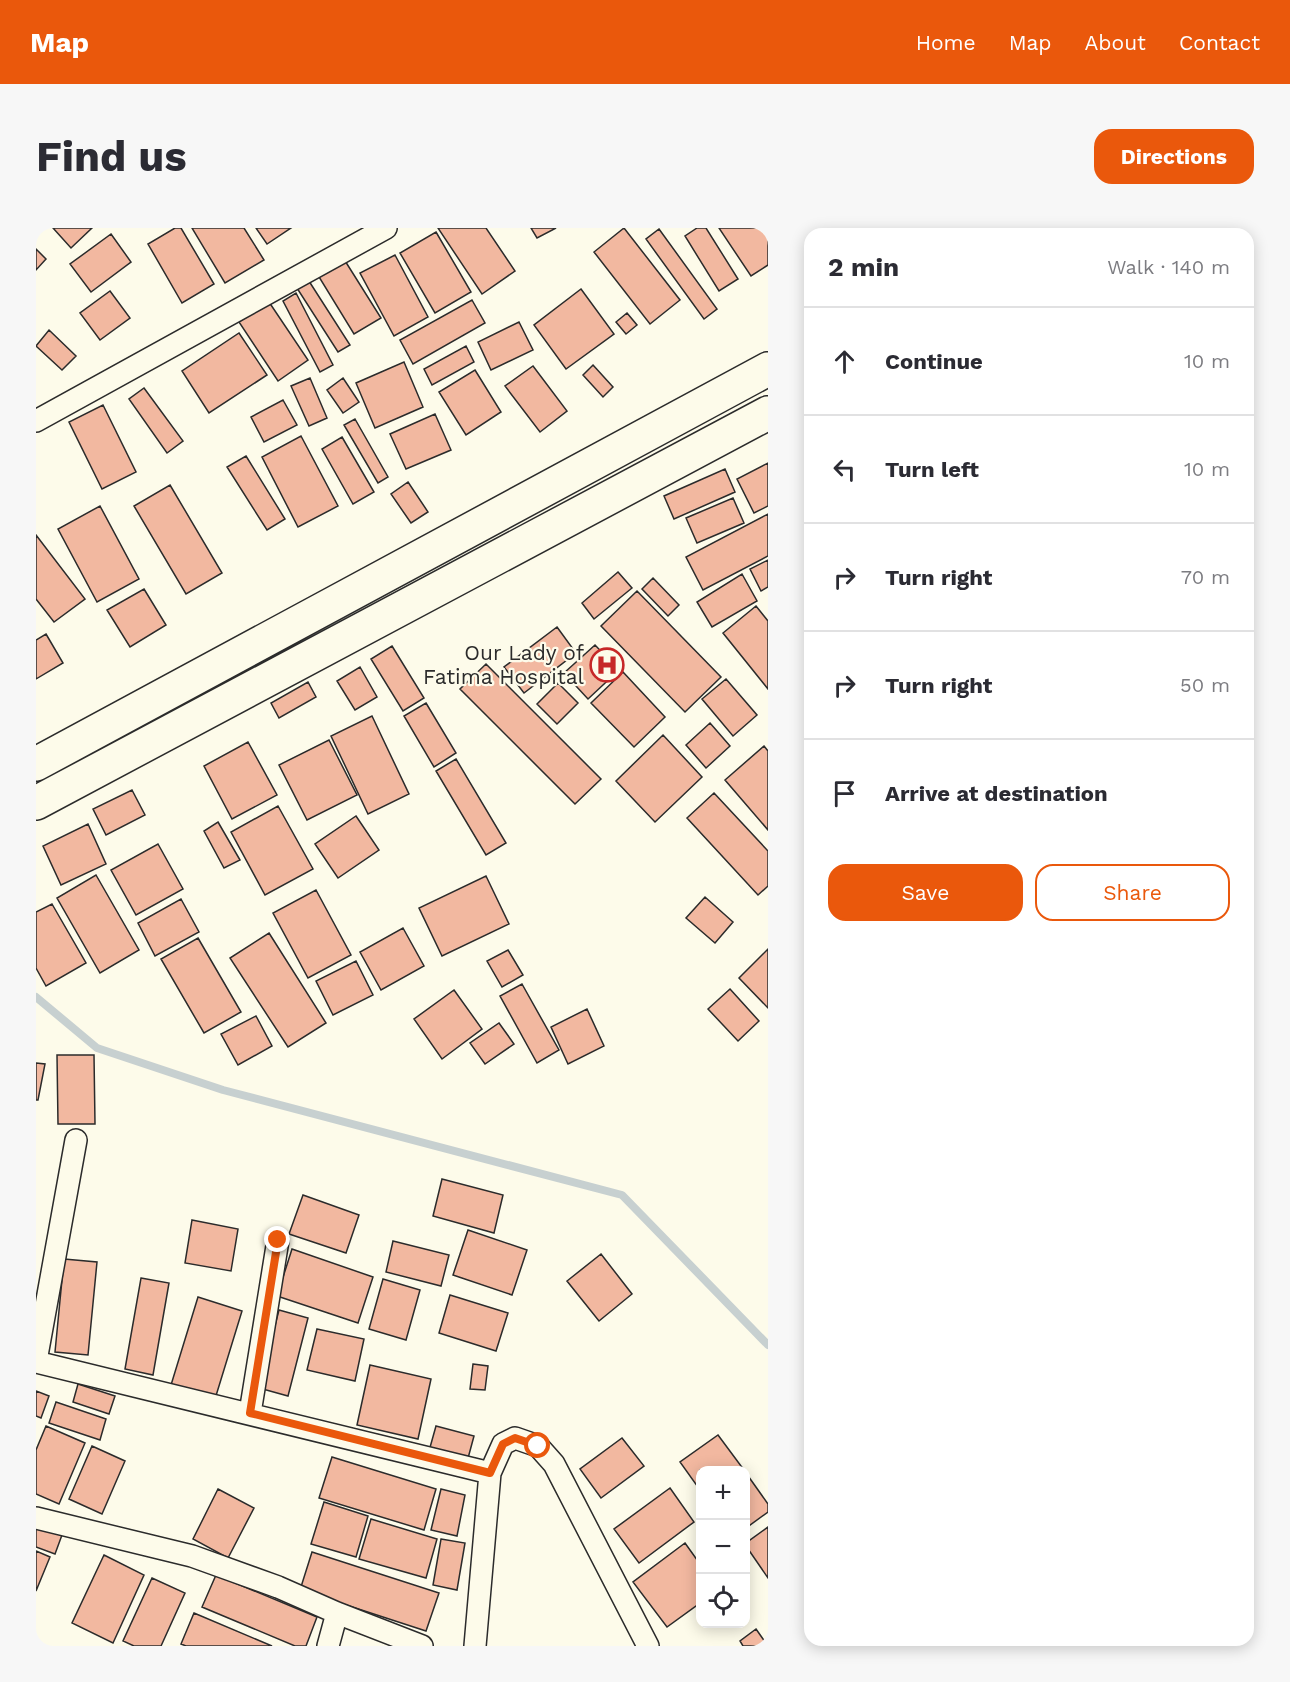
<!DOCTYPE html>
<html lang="en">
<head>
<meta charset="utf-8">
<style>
  :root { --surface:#fff; --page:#f7f7f7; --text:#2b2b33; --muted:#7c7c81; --line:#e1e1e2; --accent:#ea580c }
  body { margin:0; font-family:"Work Sans",sans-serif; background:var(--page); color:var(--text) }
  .controls { position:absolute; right:18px; bottom:18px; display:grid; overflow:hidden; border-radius:12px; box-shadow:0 3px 15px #0003 }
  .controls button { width:54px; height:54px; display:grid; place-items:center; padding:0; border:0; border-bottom:2px solid var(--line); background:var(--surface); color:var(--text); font:30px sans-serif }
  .stop { position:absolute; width:18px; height:18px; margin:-14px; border:4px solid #ea580c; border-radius:50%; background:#fff }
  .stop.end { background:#ea580c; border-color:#fff; box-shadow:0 2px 6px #0008 }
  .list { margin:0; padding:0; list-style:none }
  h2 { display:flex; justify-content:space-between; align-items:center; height:78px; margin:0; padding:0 24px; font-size:26px }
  h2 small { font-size:20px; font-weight:400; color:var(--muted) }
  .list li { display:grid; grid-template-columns:39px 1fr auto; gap:18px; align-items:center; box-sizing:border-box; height:108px; padding:0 24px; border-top:2px solid var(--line) }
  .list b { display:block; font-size:22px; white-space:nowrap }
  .list em { font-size:20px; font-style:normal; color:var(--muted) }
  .actions { display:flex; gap:12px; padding:18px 24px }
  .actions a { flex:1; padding:14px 0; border:2px solid var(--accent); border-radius:18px; text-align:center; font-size:21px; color:var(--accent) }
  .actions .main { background:var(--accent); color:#fff }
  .icon { flex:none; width:33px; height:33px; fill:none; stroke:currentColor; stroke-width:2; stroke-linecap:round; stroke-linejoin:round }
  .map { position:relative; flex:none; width:732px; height:1418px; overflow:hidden; border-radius:18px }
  header { display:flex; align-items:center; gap:36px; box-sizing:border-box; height:84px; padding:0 30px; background:var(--accent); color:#fff }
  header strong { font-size:28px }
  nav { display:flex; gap:33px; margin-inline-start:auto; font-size:21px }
  .intro { display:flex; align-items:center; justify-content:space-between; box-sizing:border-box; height:144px; padding:0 36px }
  h1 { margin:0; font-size:42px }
  .button { padding:15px 27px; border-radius:18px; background:var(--accent); color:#fff; font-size:21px; font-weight:700 }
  main { display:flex; gap:36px; padding:0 36px }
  aside { flex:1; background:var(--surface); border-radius:18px; box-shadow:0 3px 15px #0003 }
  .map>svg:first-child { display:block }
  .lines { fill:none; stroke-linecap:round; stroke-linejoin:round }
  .stream { stroke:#c7d0d0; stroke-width:8 }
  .building { fill:#f2b8a0; stroke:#2b2b2b; stroke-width:1.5 }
  .street-casing { stroke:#2b2b2b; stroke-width:24 }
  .primary-casing { stroke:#2b2b2b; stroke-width:36 }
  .street { stroke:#fdfbea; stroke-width:21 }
  .primary { stroke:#fdfbea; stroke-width:33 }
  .route { stroke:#ea580c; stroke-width:8 }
  .labels { text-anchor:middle; stroke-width:4.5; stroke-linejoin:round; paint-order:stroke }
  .poi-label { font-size:21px; fill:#2b2b2b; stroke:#fdfbea; text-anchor:end }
</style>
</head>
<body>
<header>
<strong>Map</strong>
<nav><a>Home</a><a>Map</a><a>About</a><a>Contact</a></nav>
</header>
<div class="intro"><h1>Find us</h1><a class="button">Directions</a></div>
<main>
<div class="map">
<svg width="732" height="1418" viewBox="0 0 732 1418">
  <rect width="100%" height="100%" fill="#fdfbea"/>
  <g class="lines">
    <!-- stream -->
    <path class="stream" d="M0,769l61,51 126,42 399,105 146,150"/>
  </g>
  <!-- building -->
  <path class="building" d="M17,0h39l-21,20z
    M139,0h6l33,56 -32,19 -34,-59z
    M156,0h52l20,32 -39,23z
    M220,0h35l-24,16z
    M402,0h48l29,43 -33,23z
    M495,0h25l-19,10z
    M588,0l56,72 -30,24 -56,-72z
    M661,0h9l32,51 -19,12 -34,-55z
    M683,0h49v37l-17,11z
    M623,1l58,80 -13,10 -58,-80z
    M400,4l35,60 -36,21 -35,-60z
    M75,6l20,28 -40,30 -21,-28z
    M0,21l10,10 -10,11z
    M359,27l33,62 -34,19 -34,-63z
    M306,28l39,62 -27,16 -38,-62z
    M271,50l43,67 -12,7 -43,-67z
    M545,61l33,45 -48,35 -32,-44z
    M74,63l20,27 -30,22 -20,-27z
    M260,65l37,72 -13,7 -37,-71z
    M436,72l13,23 -72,41 -13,-24z
    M233,74l39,58 -30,21 -39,-59z
    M591,85l10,12 -11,9 -10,-12z
    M483,94l14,28 -42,20 -13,-28z
    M13,102l27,26 -14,14 -26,-24z
    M203,105l28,42 -58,38 -27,-42z
    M430,118l8,16 -42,23 -8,-16z
    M368,134l19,45 -48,21 -19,-45z
    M557,137l20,22 -10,10 -20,-22z
    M497,138l34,45 -27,21 -35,-46z
    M439,142l26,42 -35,23 -27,-43z
    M274,150l17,40 -18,8 -18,-40z
    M307,150l16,24 -16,11 -16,-23z
    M108,160l39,53 -16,12 -38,-54z
    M247,172l14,25 -33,17 -13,-25z
    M67,177l33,67 -34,17 -33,-67z
    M399,186l16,36 -45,19 -16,-35z
    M319,191l33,58 -10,6 -34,-58z
    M265,208l37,70 -40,21 -36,-70z
    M306,209l32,55 -21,12 -31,-55z
    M210,228l39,63 -18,11 -40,-63z
    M732,235v43l-14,7 -17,-34z
    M689,241l10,23 -61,27 -10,-23z
    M372,254l20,30 -17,11 -20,-29z
    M134,257l52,88 -36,21 -52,-88z
    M697,270l11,25 -47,20 -11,-25z
    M64,278l39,73 -42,23 -39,-73z
    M732,286v42l-65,34 -17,-33z
    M0,307l49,64 -31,23 -18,-23z
    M732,332v27l-7,4 -11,-22z
    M582,344l14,16 -38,31 -12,-16z
    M706,346l15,27 -45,26 -15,-25z
    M617,350l26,27 -11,11 -26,-27z
    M108,361l22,36 -36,22 -23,-37z
    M601,363l84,86 -36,35 -84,-86z
    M720,378l12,15v68l-45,-56z
    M521,399l19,26 -52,40 -20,-26z
    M10,406l17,29 -27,16v-39z
    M559,417l24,25 -31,29 -24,-26z
    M356,418l32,52 -21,13 -32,-52z
    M450,436l115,115 -26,25 -115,-115z
    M324,439l17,30 -22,13 -18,-29z
    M587,444l42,45 -31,30 -43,-44z
    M690,451l31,36 -24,21 -31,-37z
    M272,454l8,15 -37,21 -8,-15z
    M522,455l20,20 -21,21 -20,-20z
    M390,475l30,50 -22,14 -30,-51z
    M336,488l37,78 -41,20 -37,-78z
    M674,495l20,23 -24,22 -20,-23z
    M627,507l39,42 -47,45 -39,-41z
    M293,512l28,55 -50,25 -28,-55z
    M212,514l29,53 -45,24 -28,-53z
    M728,518l4,5v79l-43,-50z
    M420,531l50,84 -20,12 -50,-84z
    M96,562l13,25 -39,20 -13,-26z
    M678,565l54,58v35l-10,9 -71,-77z
    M242,578l35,63 -48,26 -34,-63z
    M320,588l23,34 -41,28 -23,-34z
    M182,594l22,38 -16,8 -20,-37z
    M52,596l18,40 -45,21 -18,-39z
    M122,616l25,45 -47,26 -25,-45z
    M60,647l43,75 -39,23 -43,-75z
    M450,648l23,48 -67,32 -23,-48z
    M280,662l35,65 -43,23 -35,-65z
    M669,669l28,25 -18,21 -29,-25z
    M145,671l18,33 -44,24 -17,-33z
    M16,676l34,59 -40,23 -10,-18v-56z
    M367,700l21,38 -43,24 -21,-38z
    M233,705l57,90 -38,24 -58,-89z
    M162,710l43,74 -37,21 -43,-74z
    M732,721v59l-29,-30z
    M472,722l15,25 -21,12 -15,-26z
    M320,733l17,34 -40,20 -17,-34z
    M486,756l37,66 -22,13 -37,-67z
    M694,761l29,32 -21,20 -30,-32z
    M418,762l28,39 -40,30 -28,-40z
    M551,781l17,37 -36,18 -17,-37z
    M220,788l16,30 -34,19 -17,-31z
    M463,795l15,21 -29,20 -15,-21z
    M21,827h37l1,69h-37z
    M0,835l9,1 -7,36h-2z
    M406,951l61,16 -9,38 -61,-17z
    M267,967l56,20 -13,38 -57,-19z
    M156,992l46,9 -7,42 -46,-8z
    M432,1002l59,20 -15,45 -59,-20z
    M357,1013l56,14 -8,31 -55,-14z
    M256,1021l81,28 -15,46 -81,-27z
    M565,1026l31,40 -33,27 -32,-40z
    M28,1031l33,3 -9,93 -33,-3z
    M105,1050l28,5 -16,92 -28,-6z
    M347,1051l37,11 -14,50 -37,-11z
    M414,1067l58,18 -12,38 -57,-18z
    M162,1069l44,14 -27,88 -44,-14z
    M243,1082l29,8 -20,78 -29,-8z
    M281,1101l47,10 -9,42 -48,-11z
    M437,1136l15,2 -3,24 -15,-1z
    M334,1137l61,14 -13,60 -61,-14z
    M42,1156l37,12 -6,18 -36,-12z
    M0,1163l13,5 -8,22 -5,-2z
    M20,1174l50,17 -6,21 -51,-17z
    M10,1198l39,17 -26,61 -23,-10v-44z
    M400,1198l38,10 -7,26 -38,-11z
    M682,1207l26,35h-44v20l-20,-28z
    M586,1210l22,28 -43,32 -21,-29z
    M56,1218l33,15 -23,53 -33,-15z
    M296,1229l104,32 -12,41 -105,-32z
    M710,1245l22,31v8l-22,16z
    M634,1260l24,34 -55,41 -25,-34z
    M182,1261l36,19 -26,50 -35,-19z
    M405,1261l24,6 -8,41 -26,-6z
    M288,1274l44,14 -12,41 -45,-13z
    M335,1291l66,20 -11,39 -67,-19z
    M0,1297l26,10 -7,19 -19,-7z
    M732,1299v51l-22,-32v-3z
    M405,1311l24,4 -8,47 -24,-5z
    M649,1315l15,21v39l-33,24 -34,-45z
    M0,1323l14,6 -14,34z
    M276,1324l127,41 -13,38 -126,-41z
    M68,1327l40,20 -31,68 -41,-20z
    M180,1347l101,42 -11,29h-11l-93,-39z
    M116,1350l33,15 -24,53h-27l-11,-5z
    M158,1385l78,33h-86l-5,-2z
    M720,1401l12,17h-25l-3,-5z"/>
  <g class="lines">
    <!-- street casing -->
    <g class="street-casing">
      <path id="street" d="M0,193l350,-193
        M0,1133l40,-221
        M0,1134l454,111
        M214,1185l28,-173
        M0,1290l156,38 86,31 59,26 85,33
        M292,1418l9,-33
        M439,1418l15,-173 13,-29 12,-6 23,8 16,18 94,182"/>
    </g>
    <!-- primary casing -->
    <g class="primary-casing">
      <path id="primary" d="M0,536l732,-395
        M0,575l732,-390"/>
    </g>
    <!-- street -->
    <use href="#street" class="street"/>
    <!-- primary -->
    <use href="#primary" class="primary"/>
  </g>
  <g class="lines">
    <!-- route -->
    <path class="route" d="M242,1012l-28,173 240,60 13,-29 12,-6 23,8"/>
  </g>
  <!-- icons -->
  <defs>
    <g id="hospital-ring" transform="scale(1.725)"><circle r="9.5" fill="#fdfbea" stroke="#c62828" stroke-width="1.5"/><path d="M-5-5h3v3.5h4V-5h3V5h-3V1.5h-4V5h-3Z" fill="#c62828"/></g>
  </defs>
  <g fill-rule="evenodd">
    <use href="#hospital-ring" x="571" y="437"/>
  </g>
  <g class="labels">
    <!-- poi labels -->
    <g class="poi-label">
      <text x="548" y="432">Our Lady of<tspan x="548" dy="24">Fatima Hospital</tspan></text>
    </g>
  </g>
</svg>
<div class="controls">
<button>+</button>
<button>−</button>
<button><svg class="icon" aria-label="locate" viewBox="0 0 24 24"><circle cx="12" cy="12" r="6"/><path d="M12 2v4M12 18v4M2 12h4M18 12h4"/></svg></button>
</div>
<div class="stop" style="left:502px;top:1218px"></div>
<div class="stop end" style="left:242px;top:1012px"></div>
</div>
<aside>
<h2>2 min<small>Walk · 140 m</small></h2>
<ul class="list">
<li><svg class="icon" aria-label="ahead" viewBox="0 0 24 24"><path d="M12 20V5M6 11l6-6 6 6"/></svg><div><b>Continue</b></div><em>10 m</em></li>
<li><svg class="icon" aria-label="left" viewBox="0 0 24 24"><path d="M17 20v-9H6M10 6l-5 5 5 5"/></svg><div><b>Turn left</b></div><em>10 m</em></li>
<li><svg class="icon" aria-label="right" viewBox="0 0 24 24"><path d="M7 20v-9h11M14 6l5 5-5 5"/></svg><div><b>Turn right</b></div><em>70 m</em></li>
<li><svg class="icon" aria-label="right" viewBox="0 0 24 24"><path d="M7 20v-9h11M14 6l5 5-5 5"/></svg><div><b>Turn right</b></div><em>50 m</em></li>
<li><svg class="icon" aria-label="arrive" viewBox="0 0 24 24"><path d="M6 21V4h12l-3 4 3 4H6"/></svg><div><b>Arrive at destination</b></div></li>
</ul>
<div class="actions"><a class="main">Save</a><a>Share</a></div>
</aside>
</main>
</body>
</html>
